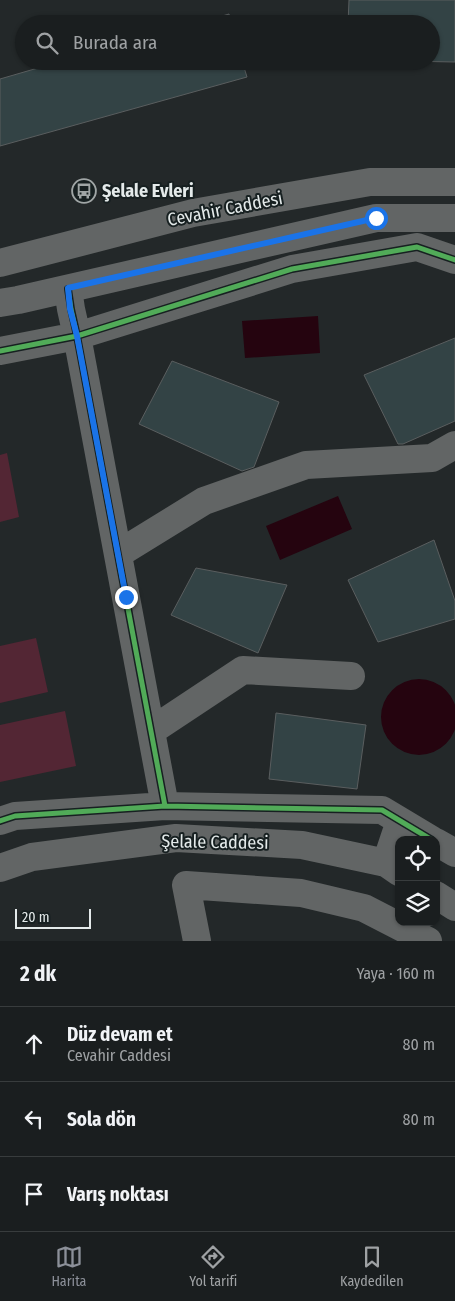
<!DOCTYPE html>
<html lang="tr">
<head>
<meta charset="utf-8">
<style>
  :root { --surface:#1a1e1f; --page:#232728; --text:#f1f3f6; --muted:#9fa2a4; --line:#383c3d; --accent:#8c9099 }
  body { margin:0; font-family:"Fira Sans Condensed",sans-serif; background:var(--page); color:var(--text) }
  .controls { position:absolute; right:15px; bottom:15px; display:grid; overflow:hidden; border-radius:10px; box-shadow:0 1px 4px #0004 }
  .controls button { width:45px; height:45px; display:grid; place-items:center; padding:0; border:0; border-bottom:1px solid var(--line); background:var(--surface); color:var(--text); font:25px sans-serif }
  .scale { position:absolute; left:15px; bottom:12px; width:76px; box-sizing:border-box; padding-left:5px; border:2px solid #e4eaea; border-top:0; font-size:14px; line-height:18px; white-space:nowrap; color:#e4eaea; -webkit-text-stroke:4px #172021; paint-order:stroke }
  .stop { position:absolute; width:15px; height:15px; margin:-11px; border:4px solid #1a73e8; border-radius:50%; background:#fff }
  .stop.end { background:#1a73e8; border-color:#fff; box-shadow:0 1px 5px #0008 }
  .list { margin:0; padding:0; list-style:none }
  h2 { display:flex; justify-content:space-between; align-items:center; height:65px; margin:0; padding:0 20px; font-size:21px }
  h2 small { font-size:16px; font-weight:400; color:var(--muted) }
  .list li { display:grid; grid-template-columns:32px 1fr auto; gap:15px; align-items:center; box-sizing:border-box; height:75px; padding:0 20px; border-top:1px solid var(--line) }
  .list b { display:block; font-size:19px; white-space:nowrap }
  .list p { margin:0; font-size:16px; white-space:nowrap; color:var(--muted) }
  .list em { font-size:16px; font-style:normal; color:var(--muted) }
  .icon { flex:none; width:28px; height:28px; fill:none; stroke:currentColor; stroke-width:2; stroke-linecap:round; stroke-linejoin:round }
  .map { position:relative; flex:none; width:455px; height:941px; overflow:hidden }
  .search { position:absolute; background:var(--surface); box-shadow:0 1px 4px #0004; left:15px; right:15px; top:15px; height:55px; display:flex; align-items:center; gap:12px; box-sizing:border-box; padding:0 18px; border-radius:28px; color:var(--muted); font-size:19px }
  .sheet { height:290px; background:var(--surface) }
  nav { display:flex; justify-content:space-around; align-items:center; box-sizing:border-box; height:70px; border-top:1px solid var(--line); background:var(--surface); font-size:14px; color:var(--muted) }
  nav a { display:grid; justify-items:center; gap:2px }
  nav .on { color:var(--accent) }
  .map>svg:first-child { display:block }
  .green { fill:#532634 }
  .water { fill:#25040f }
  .building { fill:#334345; stroke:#5a5e5f }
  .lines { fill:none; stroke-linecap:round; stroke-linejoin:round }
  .minor { stroke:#626565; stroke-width:28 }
  .cycleway-casing { stroke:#172021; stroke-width:8 }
  .cycleway { stroke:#51ab58; stroke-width:5 }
  .route { stroke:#1a73e8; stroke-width:6 }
  .labels { text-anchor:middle; stroke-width:4; stroke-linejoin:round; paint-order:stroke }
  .poi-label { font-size:18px; font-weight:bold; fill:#e4eaea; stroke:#172021; text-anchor:start }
  .street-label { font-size:18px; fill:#e4eaea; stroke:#172021 }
</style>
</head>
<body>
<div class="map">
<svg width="455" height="941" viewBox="0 0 455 941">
  <rect width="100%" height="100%" fill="#232829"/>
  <!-- green -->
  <path class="green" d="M7,453l12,64 -19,5v-67z
    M36,638l12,54 -48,11v-57z
    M65,711l11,55 -76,16v-57z"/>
  <!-- water -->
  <path class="water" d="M318,316l2,37 -75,5 -3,-37z
    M338,496l14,33 -72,31 -14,-34z
    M381 717a38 38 0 1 1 76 0a38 38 0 1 1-76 0Z"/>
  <!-- building -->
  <path class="building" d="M349,0h106v62l-53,-1h29v-37h-83z
    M229,14l2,10h-36z
    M62,61h180l5,16 -247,69v-67z
    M455,338v83l-52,23h-5l-34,-69z
    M172,361l107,41 -25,65 -12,4 -103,-47z
    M434,540l21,61v18l-77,23 -30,-62z
    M196,568l91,17 -29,68 -87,-38z
    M276,713l90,12 -9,64 -88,-10z"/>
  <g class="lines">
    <!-- minor -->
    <path class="minor" d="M0,263l193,-50 177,-31h85
      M68,289l3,20 6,27 88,470
      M0,303l18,-3 358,-82h79
      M0,351l77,-15 215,-67 125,-22 38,13
      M118,554l86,-53 102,-36 126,-7 23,-13
      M151,731l92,-61 108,6
      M0,821l15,-5 150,-10 217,4 50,30
      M436,842l19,11
      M386,863l14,-42
      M0,868l32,-11 144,-19 126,7 84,18 13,9
      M436,895l19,12
      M197,941l-11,-56 115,8 63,15 64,33"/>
    <!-- cycleway casing -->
    <g class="cycleway-casing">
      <path id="cycleway" d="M68,289l3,20 6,27 88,470
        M0,351l77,-15 215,-67 125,-22 38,13
        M0,821l15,-5 150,-10 217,4 50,30"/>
    </g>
    <!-- cycleway -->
    <use href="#cycleway" class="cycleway"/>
  </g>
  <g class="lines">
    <!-- route -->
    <path class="route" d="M126,597l-49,-261 -7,-27 -2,-21 308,-70"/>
  </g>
  <!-- icons -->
  <defs>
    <g id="bus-ring" transform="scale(1.25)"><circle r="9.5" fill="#172021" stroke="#a0a6a6" stroke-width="1.5"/><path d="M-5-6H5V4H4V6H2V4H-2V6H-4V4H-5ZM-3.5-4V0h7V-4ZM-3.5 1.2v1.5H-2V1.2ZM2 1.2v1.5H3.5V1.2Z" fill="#a0a6a6"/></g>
  </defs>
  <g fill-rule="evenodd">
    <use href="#bus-ring" x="84" y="191"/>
  </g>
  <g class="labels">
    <!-- poi labels -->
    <g class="poi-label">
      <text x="102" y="197">Şelale Evleri</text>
    </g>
    <!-- street labels -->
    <g class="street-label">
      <text transform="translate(225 209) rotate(-11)" y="6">Cevahir Caddesi</text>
      <text transform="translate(215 842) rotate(1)" y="6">Şelale Caddesi</text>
    </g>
  </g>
</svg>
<div class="controls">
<button><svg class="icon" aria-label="locate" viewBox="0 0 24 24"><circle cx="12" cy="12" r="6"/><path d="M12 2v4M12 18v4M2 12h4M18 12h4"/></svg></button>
<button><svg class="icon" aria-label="layers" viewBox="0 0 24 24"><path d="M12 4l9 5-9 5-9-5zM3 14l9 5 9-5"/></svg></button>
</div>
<div class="scale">20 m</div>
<div class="stop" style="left:376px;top:218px"></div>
<div class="stop end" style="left:126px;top:597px"></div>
<div class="search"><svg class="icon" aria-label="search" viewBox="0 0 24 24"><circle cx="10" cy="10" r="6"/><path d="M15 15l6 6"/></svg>Burada ara</div>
</div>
<section class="sheet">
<h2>2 dk<small>Yaya · 160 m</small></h2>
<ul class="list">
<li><svg class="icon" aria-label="ahead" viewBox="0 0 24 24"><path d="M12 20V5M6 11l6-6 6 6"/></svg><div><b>Düz devam et</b><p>Cevahir Caddesi</p></div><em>80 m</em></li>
<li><svg class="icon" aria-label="left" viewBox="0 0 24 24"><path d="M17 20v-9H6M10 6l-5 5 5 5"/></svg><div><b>Sola dön</b></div><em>80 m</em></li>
<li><svg class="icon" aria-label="arrive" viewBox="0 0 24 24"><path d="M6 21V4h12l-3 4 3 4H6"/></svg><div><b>Varış noktası</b></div></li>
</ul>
</section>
<nav>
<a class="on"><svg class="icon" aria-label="map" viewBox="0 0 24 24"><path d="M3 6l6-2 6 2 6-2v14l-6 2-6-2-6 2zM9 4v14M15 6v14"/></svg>Harita</a>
<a><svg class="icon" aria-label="directions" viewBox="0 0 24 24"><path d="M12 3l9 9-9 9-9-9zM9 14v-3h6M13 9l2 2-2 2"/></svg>Yol tarifi</a>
<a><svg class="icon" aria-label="saved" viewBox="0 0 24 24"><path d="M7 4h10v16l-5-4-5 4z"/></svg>Kaydedilen</a>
</nav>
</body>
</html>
